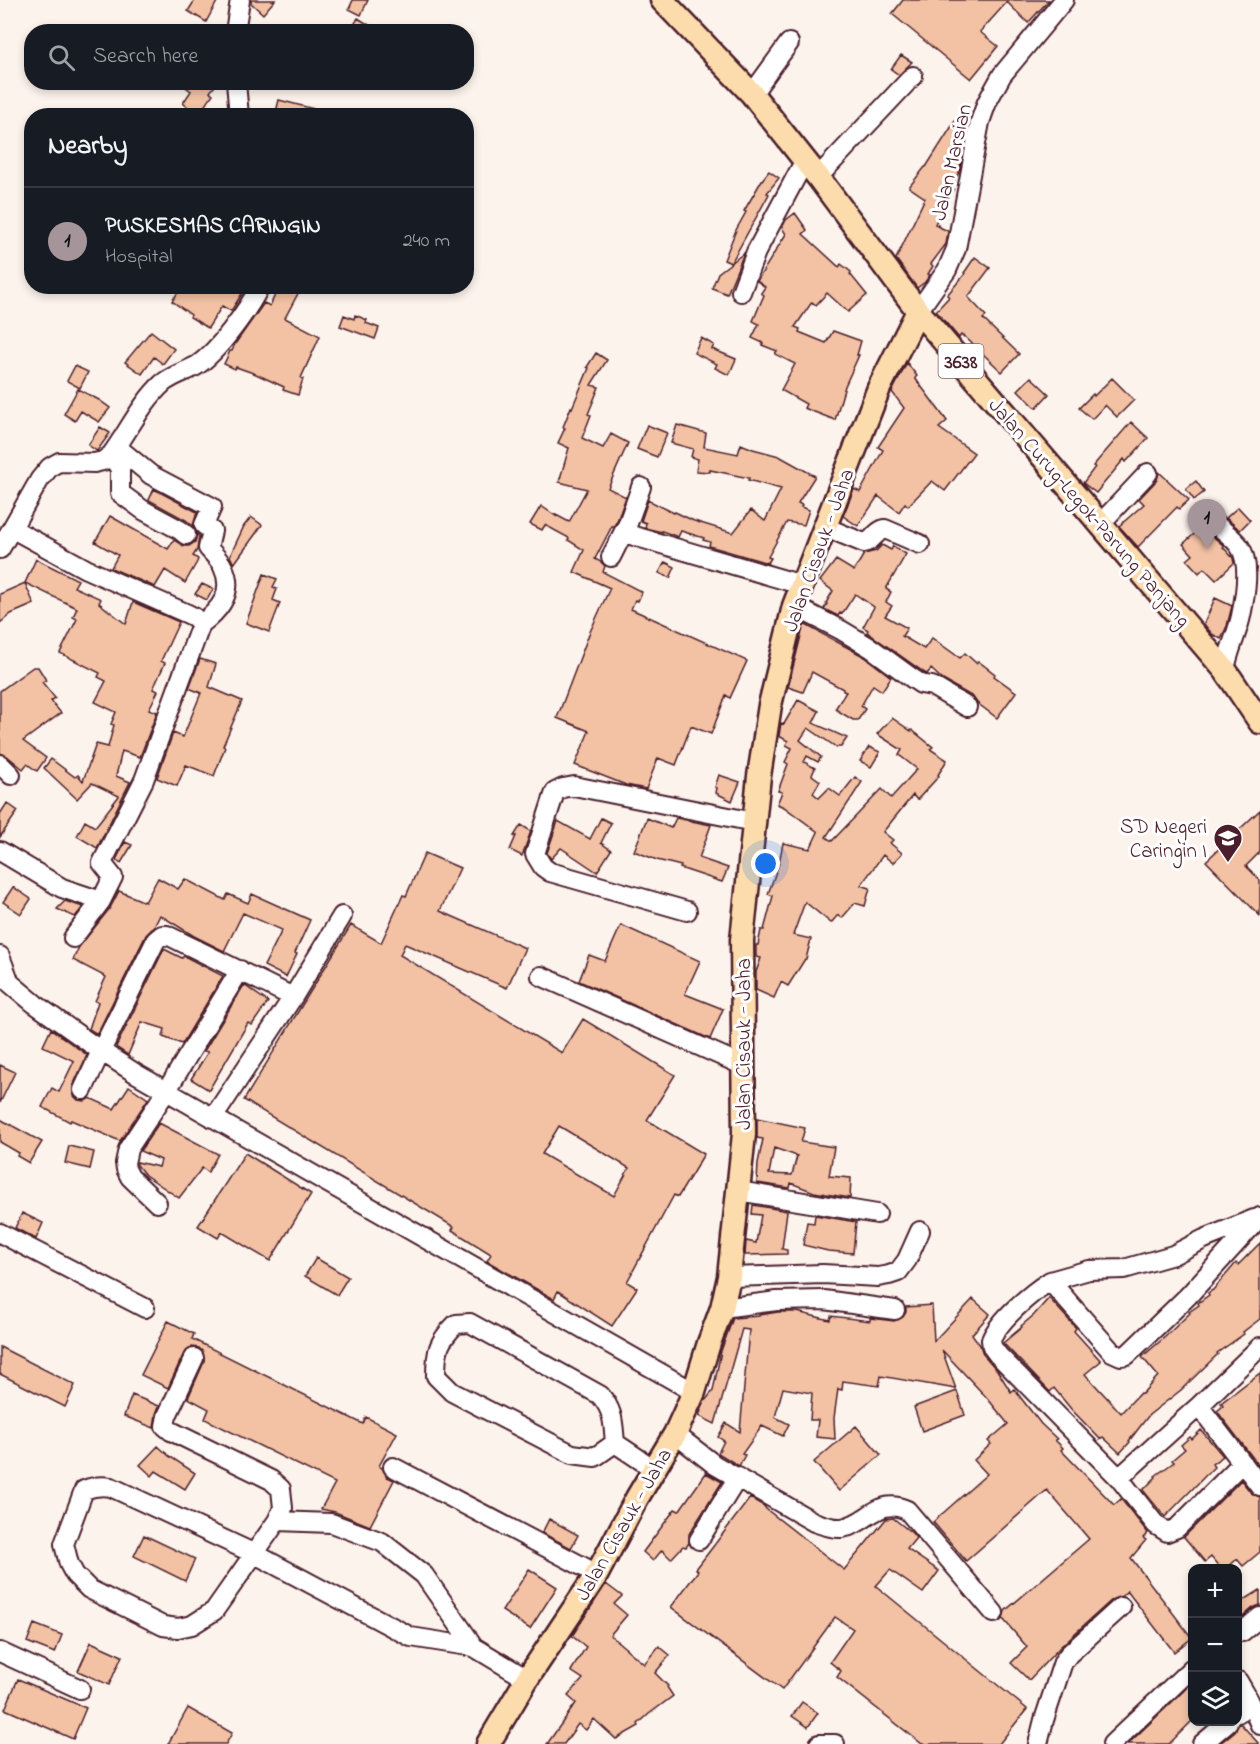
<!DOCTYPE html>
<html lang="en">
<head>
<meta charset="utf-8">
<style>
  :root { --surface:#171b24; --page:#20242c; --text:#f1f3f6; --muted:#9ea1a6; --line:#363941; --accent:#a6949b }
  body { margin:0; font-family:"Indie Flower",sans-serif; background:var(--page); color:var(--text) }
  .controls { position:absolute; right:18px; bottom:18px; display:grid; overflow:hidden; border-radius:12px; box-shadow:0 3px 9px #0003 }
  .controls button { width:54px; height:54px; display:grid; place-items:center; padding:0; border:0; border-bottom:2px solid var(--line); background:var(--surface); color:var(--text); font:30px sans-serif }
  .you { position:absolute; left:766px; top:864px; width:21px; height:21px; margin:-15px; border:4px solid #fff; border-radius:50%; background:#1a73e8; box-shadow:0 0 0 9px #1a73e833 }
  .badge { display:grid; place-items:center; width:39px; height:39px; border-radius:50%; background:var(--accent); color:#111; font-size:20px; font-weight:700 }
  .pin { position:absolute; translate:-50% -50px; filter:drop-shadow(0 2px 3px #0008) }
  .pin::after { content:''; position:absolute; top:32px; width:21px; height:18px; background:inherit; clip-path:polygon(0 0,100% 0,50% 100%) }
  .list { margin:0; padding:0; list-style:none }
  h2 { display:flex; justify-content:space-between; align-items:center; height:78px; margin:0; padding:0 24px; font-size:26px }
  h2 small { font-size:20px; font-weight:400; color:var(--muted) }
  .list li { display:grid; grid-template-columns:39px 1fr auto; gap:18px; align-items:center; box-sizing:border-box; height:108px; padding:0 24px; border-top:2px solid var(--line) }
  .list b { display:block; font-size:22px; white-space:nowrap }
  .list p { margin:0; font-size:20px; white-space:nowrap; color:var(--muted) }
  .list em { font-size:20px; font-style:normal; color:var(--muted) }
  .icon { flex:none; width:33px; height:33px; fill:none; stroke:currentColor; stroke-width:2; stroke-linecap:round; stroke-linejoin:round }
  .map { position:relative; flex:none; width:1260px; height:1744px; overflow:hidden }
  .search { position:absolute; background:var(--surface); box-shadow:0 3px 9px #0003; left:24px; top:24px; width:450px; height:66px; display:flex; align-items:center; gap:15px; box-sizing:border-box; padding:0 21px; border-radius:24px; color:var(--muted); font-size:22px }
  .panel { position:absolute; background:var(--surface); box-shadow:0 3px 9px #0003; left:24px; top:108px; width:450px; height:186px; border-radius:24px }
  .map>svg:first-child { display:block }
  .building { fill:#f3c2a4; stroke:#4a1f2b; stroke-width:1.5; fill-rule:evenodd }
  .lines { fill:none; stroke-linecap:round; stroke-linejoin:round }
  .minor-casing { stroke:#4a1f2b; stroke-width:22 }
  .major-casing { stroke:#4a1f2b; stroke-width:27 }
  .minor { stroke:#fff; stroke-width:18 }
  .major { stroke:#fcdcac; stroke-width:22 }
  .labels { text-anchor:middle; stroke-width:6; stroke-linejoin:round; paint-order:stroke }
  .shield { fill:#fff; stroke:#80626b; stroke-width:1.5 }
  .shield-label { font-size:20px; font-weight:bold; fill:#4a1f2b }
  .street-label { font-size:21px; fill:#4a1f2b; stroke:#fff }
  .poi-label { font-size:21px; fill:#4a1f2b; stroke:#fff; text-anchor:end }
</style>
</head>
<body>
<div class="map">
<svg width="1260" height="1744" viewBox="0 0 1260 1744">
  <rect width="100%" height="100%" fill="#fdf3ed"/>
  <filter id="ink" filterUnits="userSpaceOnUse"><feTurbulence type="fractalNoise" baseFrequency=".0167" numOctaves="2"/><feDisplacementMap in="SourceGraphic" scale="12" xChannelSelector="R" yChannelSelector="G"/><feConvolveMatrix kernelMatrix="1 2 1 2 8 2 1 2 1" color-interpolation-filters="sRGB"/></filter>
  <g filter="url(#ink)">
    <!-- building -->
    <path class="building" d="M195,0h23l-12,22 -18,-11z
      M251,0h24l-12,14 -12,-11z
      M353,0h15l-7,15 -12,-6z
      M903,0h146l-21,23 -21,-21 -27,30 18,14 -27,33 -79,-65z
      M358,18l22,14h-30z
      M901,55l11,7 -13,13 -8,-6z
      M179,82h39l-8,10 3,2 -15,21 -15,-12 8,-12z
      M279,100l43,11v5h-47z
      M957,118l11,7 -18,31 11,6 -2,10 -8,15 3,2 -16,23 2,1 -5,11 3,1 -1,1 11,5 -2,13 -15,20 2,2 -5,8 2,1 -5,7 -8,6 -21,-29 29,-61 -16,-11 16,-20h1z
      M769,171l10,7 -12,15 2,1 -38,69 13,-10 -17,41 -15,-6 6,-15 13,-10 -7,-3 12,-30 10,-18 -2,-1 18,-31z
      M795,213l12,17 -4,4 36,33 2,-3 10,8 -1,2 17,21 -19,17 -21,-19 -11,12 -4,-3 -17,25 5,2 -1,3 27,11 7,-12 28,10 -4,14h2l-14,31 -10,34 -31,-12 2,-4 -25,-14 14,-26 -20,-10 2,-3 -15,-6 1,-2 -11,-5 7,-14 -6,-3 11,-26 -3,-2 4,-6 -8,-6 29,-47 -4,-6 4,-8z
      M975,257l15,11 -22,29 18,19 -3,3 36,35 -17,18 -38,-36 -1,1 -2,-2 -2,3 -23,-27 13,-14 -2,-2 18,-21 -1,-1z
      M192,286h55l-16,25 -9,-5 -14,22 -18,-11 1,-2 -19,-14 9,-13 7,4z
      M279,286h23l-17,32 35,18 -19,42 2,1 -5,16 -15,-5 1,-3 -28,-13 -20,-7 -1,2 -11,-5 6,-13h2l3,-7 29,-41 6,3z
      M344,315l10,4 1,-4 12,5 -1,3 13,5 -4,11 -35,-13z
      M151,331l23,18 -11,15 -9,-7 -12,17 -17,-12z
      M701,338l13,7 -2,4 24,10 -7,16 -14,-7 2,-4 -23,-11z
      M596,353l11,7 -16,25 8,2 -11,27 3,1 -9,23 21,10 8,-14 17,9 -20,45 18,9 -9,24 -4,6 -1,-1 -17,33 6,3 4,4 -2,6 39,20 -4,9 -3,-1 -4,9 116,52 -17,37 -4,-3 -15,39 -20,-8 -15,39 -18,-7 -12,31 -20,-4 -51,-20 14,-34 -32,-13 32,-84 21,-46 -36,-16 10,-22 -16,-10 1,-2 -24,-13 -3,5 -12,-6 11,-18 15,10v-1l13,7 18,-33 -28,-7 10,-34 -11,-5 7,-15 -2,-1 8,-20 1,1 17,-40 -2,-1z
      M907,363l10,13 -2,2 32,43 -8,7 35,25 -29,38 -13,-10 -24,25 -3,-3 -6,9 -21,-16 -20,30 -15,-10 11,-27 6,3 15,-27 8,-15 -5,-3 26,-39 -12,-16z
      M75,366l13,6 -8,16 -13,-7z
      M1031,377l18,17 -13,14 -18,-18z
      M1112,378l22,22 -17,17 -12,-12 -13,14 -13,-11 14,-14 1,2z
      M78,389l21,11 11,8 -11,14 -18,-11 -6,10 -11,-7z
      M1131,422l17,16 -22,24 -2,-3 -28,34 -13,-10 12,-16 -2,-1z
      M647,425l20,8 -10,24 -20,-8z
      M677,425l29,8 -2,14 34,7 3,-10 12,5 26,7 36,20 -17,27 4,2 -1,2 8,3 -5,15 -17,-3 -19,35 3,1 -3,5 -59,-17 1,-4 -7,-2 1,-2 -23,-7 -3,6 -16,-6v1l-17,-4 1,-5 -5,-2 7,-21 26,13 1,-1 19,9 39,12 18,-23 14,11 16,-32 -33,-9 1,-2 -39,-8v2l-14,-1 2,-12 -7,-2 2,-8 -22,-6z
      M100,427l10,6 -13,18 -9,-6z
      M1159,472l30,28 -10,9 -2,-2 -39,40 -19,-21 25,-22 -5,-5 18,-19z
      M1196,481l8,11 -10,8 -8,-11z
      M154,489l43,23 -4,14 -7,-6 -37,-20z
      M1238,507l12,13 -10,10 -14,-12z
      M110,516l58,33 6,-9 10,6h5l6,-4 2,-8 2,2 -2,14 -4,6 5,3 -1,3 -12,21 -20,-13 -10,17 -44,-19 7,-13 -23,-13z
      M251,517l11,8 -28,39 -4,-8 14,-30z
      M1202,527l22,19 -1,1 10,11 1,5 -18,17 -12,-12 -5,5 -12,-13 6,-5 -10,-11z
      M882,545l9,5 2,-4 13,8 -20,35 5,3 -5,10 6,4 -7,10 22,12 -5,8 22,13 8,-11 28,20 5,-5 11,10 2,-2 17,13 -1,2 22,16 -19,26 -20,-15 -4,-6 -30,-17 -12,-11 -4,5 -2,-1 -58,-41 1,-2 -5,-3 11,-20 -19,-13 -13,20 -2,-1 -2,3 -14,-7 3,-5 -1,-1 7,-12 -13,-10 16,-21 18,11 10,-17 12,-3z
      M36,559l42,21 -4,7 27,12 -2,4 27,21 7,-22 46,20 -18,39 4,2 -12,26 5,2 -9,18 8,3 -17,45 -18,-6 -6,25 14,6 -33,66 -20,-12 8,-15 10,6 24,-31 -27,-13 -15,16 -33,-31 7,-9 24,18 3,-2 5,6 13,-37 12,3 6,-22 -3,-1 5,-12 -21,-10 11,-21 -8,-4 2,-4 -40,-20 17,-34 -4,-2 4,-9 -52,-25z
      M665,562l10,5 -5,11 -11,-5z
      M264,574l13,5 -4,8 4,2 -4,11 7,3 -11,29 -23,-9z
      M25,583l9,21 -23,10 -11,9v-29z
      M202,584l11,5 -6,11 -12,-6z
      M1215,598l17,8 -5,20 -6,13 -9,-5 -8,-10z
      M804,624l61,33 26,20 -9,14 -9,-6 -12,21 4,3 -7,11h-5l-18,-11 11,-17 -3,-1v-2l-31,-17 -9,20 -15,-5z
      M200,659l16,5 -7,23 33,14 -19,45 2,1 -11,29 -28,-11 -9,21 -20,-8 16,-45 10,4 18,-44 -12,-5z
      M33,667h5l8,13 -4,2 13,16 -4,3 10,12 -38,28 23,17 -9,13 -10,-7 -4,5 -16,-13 -7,-3v-62z
      M798,700l21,11 -6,12 34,15 -6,9h-5l-28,-19 -8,12 21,17 -3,5 -11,-6 -3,6 11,6 -3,7 8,6 -7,12 6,5 10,-10 11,8 15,-19 7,5 -36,55 6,4 50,-52 9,9 26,-29 -18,-14 3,-5 -25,-16 15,-16 19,13 1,-1 21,17 -3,2 17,11 -9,15 1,1 -22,24 -4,-5 -30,37 10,8 -3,3 12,10 -9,10 -10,-8 -22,30 9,3 -5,18 -10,-3 -13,15 -4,-3 -7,8 -26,-21 -12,33 18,4 -5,20h-1l-17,27 -7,-4 -7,16 -18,-8v-18l5,-14 -5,-1v-12h2l3,-15h3l9,-34 -5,-2 11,-31 4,-20 27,6 8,-17 -34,-25 -7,-3 5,-12 -4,-1 10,-27 -3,-2 7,-14 -6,-3 2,-4 -9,-5 2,-13 3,1z
      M869,747l11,5 -9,15 -11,-6z
      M719,775l21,7 -8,19 -16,-8 1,-5 -2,-1z
      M7,803l11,8 -18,26v-23z
      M1260,810v42l-14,14 14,14v36l-54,-55z
      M601,818l10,5 -10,20 10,7 -14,22 -36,-24 -10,11 -4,-6 11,-32 32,18z
      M647,818l24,10 5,-10 35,7 -12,33 29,10 -6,14 -42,-14 1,-2 -24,-6 -23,-9z
      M521,825l10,6 -9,25 -12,-6 6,-14h-2z
      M125,842l7,3 -11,18 -5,-3z
      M425,853l35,15 -20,43 85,37 -18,40 -102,-44 -5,11 162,98 21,-34 92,56 -28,45 57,34 -26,43 -4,-2 -47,87 10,6 -25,38 -54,-35 -4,8 -67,-38 4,-7 -39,-24 2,-3 -210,-127 107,-175 30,18 22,-48 3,1zM559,1126l70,42 -15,28 -72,-42z
      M158,878l20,11 7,-10 40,21 3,-6 20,9 4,-9 58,26 -15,33 2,1 -11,23 -22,-11 18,-36 -39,-17 -19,38 -30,-15 -34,-21 -6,12 -8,8 -49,99 -8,-5 9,-27 -3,-1 11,-24 -33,-17 6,-13 31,-39 9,-17 26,11z
      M13,887l18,12 -10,15 -18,-12z
      M65,901l18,6 -8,10 -18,-8z
      M621,925l79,36 -15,33 38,15 -13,30 -131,-58 10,-26 16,6z
      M164,949l18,9 2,-2 39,20 -41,68 -19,-7 2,-8 -23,-7 -14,33 -12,-8z
      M244,985l24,17 -16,23 -4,-2 -39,67 -18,-11 17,-27 -4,-1z
      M51,1029l36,26 -14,31 1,10 4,4 7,1 5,-3 24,11 15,-23 19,13 -28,42 -49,-21 -1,2 -28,-15 10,-19 7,4 15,-31 -31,-15z
      M0,1065l15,7 -15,31z
      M757,1118l48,10 -4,14 33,5 -5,29 22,2 -1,20 -36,-6 -23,-9 -1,5 -33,-5 1,-20 5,-24 -6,-1zM774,1148l23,8 -5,19 -23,-1z
      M0,1119l42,23 -13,21 -12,-7 2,-3 -19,-11z
      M159,1123l59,31 -10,18 -6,-4 -23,30 -34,-23 -8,-10v-3l22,5 2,-7 -21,-9z
      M69,1146l25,6 -4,17 -25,-6z
      M245,1153l66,41 -41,67 -48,-29 -4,6 -20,-12z
      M753,1205l34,6 -5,38 5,1v4l-42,1 1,-14 10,2 5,-28 -9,-1z
      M22,1213l21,10 -7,16 -21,-11z
      M815,1215l41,7 -3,31 -25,-2 -25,-6 4,-23 7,1z
      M1260,1243v76l-17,13 1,2 -27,19 1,1 -37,36 -32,25 -20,26 1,1 -10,11 -17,-16 -3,2 -29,-30 -17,-21 -4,4 -47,-49 19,-16 -1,-1 13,-11 15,-17 27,30 -2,3 27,30 -16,13 36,39 19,-20 2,1 16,-18 -16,-19 23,-20 25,-24 -1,-1 10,-7 -1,-2 11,-8 -1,-2 5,-3 23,-27 2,2z
      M316,1258l32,19 -11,18 -32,-19z
      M973,1299l17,15 -18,20 8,11 3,9 14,16 14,22 3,-3 27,35 16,15 -2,1 8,8 -2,2 53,55 7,-6 27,34 -5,5 3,2 -15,18 61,80 -18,14 -47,-61 -5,5 -9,3 -52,47 -32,34 -18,-17 16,-16 -24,-28 2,-8 84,-72 -42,-49 -81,71 -33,-39 54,-48 -13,-14 17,-16 -3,-3 20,-17 -20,-25 -46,-49 14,39 -75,-13 -2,10 -36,-5 -1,9 -4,-1 -4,29 1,21 -19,-2 2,-17h-8l2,-27 -29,-5 -8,29 14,7 -6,12 -21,-10 -20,28 3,1 -6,11 -21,-13 6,-12 -6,-4 8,-14 14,9 9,-102 -7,-1 -27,95 -16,-8 5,-14 9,-11 8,-40 12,-33 26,-2v-1l19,-3h19l33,8 1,-4 39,5v-3l24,3 9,-4 3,-5v-5l26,-2 2,36z
      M168,1321l26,13 -2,5 171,85 3,-7 31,16 -18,33 3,2 5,9 7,3 -24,46 -35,-14 -14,-3 14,-26 -130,-64 4,-10 -21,-11 16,-36 -1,-10 -4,-4 -7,-1 -8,6 -16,35 -27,-13z
      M0,1347l75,38 -10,22 -65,-33z
      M1260,1373v94l-43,-56 6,-5 -2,-3z
      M957,1391l8,24 -43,16 -8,-24z
      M132,1395l27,11 -3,8 -2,14 -30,-12z
      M856,1426l25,29 -42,36 -25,-29z
      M1201,1430l22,26 -11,8 2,3 -49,50 -22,-27 13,-13 -1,-1 19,-14 -2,-2 13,-11 -4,-4 9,-8 2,2z
      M158,1446l11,10 26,17 -10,16 -29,-18 -4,5 -12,-11z
      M706,1473l16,9 -33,52v9l-3,4 -3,-1 -12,13 -9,-9 -9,11 -10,-9 32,-43 4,2z
      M1241,1480l10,13 9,4v55l-17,14 -6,-7 -11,10h-5l-10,-12 -6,5 -21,-25z
      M750,1498l14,8 2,3 78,61 42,-51 7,-1 19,15 4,5 -9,11 32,22 -16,22 -33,-23 -14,16 151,123 -28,35h-77l-85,-67 4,-6 -11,-9 23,-33 -18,-12 -53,73 -111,-83 27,-36 -2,-2z
      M549,1519l29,16 -7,13 -29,-15z
      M144,1535l51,24 -10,22 -51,-25z
      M529,1569l28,18 -27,42 -28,-18z
      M606,1584l16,12 -8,8 13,11 -17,20 34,29 15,-18 11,9 -15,18 13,13 -1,1 6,9 -24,18 -11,10 1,2 -23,13 -22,-20 -8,11 -8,-6 -14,20h-17l29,-41 -8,-7 15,-17 -12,-8 15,-24 -14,-11z
      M1260,1590v15l-7,3 -15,13v-17z
      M34,1624l28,11 -7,18 -28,-11z
      M91,1642l31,14 -13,29 -31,-14z
      M18,1679l68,29 -13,31 -68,-30z
      M1192,1683v38l-23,23h-41z
      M802,1702l16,11 -10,14 -16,-11z
      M188,1708l44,25 -6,11h-58z
      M1239,1724h2l18,20h-40l16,-13z"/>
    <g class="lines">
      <!-- minor casing -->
      <g class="minor-casing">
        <path id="minor" d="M235,32l5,-32
          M236,82l3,34
          M752,94l37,-51
          M818,177l95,-101
          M741,292l15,-40 49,-92
          M918,311l29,-41 9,-21 24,-127 7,-20 15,-27 62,-75
          M117,447l34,28 61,32 -8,18 8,6 -4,17c5,6 12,12 15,19 12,25 -3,43 -22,57
          M111,455l9,14v24l23,17 37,20 6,5
          M641,487l-14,39 -3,5 10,5 168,49
          M1209,519c10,8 24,18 31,28 11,17 5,50 1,69 -4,19 -13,35 -16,54
          M1100,524l48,-51
          M825,527l39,16c9,-1 12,-13 21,-14l35,15
          M0,549l40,-70 10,-12 9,-5 35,1 9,-2 8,-6c17,-23 31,-53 52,-72 10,-8 22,-11 33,-17 22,-14 52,-56 64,-80
          M611,557l13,-26
          M794,606l47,24 30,18 41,30 9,6 11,2 35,21
          M0,764l11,11
          M0,851l62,37 39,13 12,-24 -11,-14 42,-83 57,-156 -7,-7 -6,-3 -102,-45 -73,-40
          M687,911l-137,-39 -7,-5 -8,-13 20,-62 8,-4 11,-2 180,36
          M73,938l28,-37
          M0,956l10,27 25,21 66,47 34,22 559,319
          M541,976l201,89
          M83,1090l18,-39 55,-111 6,-5h5l126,62
          M213,1118l80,-121 49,-81
          M738,1191l139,23
          M157,1203l-27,-26 -4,-8 -1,-6 3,-14 39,-59 73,-120
          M1260,1217l-72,79 -61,59 -6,1 -9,-4 -62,-71c-19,12 -51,39 -59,59l1,7 6,8 121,123 80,-72 61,-59
          M0,1233l145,75
          M729,1277l94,-3 55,3 11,-2 9,-3 9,-12 13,-29
          M1050,1281l39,-11 35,-1 49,-14 31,-16 50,-20
          M722,1308l55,-7 47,-1 71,10
          M194,1358l-27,58 -2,10 6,5 100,49 10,9 2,19 -6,13 -63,90 -22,14 -14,3 -15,-2 -74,-37 -14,-14 -6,-11 -5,-20 20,-54c10,-4 17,-5 27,-3l144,67 156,83 63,10 53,32
          M1199,1406l61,80
          M675,1434l40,31 99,57c9,3 18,7 28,6 26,-4 36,-32 65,-18l87,103
          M615,1443c-2,-20 -1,-32 -15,-48l-130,-72 -14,1c-18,18 -20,26 -20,52l16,16 120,62 23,3 20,-14 39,26
          M393,1467l204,107
          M1119,1478l37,47 11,7 10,-4 65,-65
          M277,1521l54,2 51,19 42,33 50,72
          M699,1540l39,-63
          M1242,1632l18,-15
          M0,1652l80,37
          M1238,1681l12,21
          M1238,1713l12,-11 10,23
          M819,1744h16
          M1038,1744l6,-24 19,-58 6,-8 52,-47
          M1112,1744l80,-76
          M1202,1744l26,-22"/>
      </g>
      <!-- major casing -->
      <g class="major-casing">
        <path id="major" d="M662,0l90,94 66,83 100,134 307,359 35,52
          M488,1744l39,-65 70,-105 40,-76 38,-64 19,-42 15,-49 13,-35 7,-31 15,-143 -2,-194 17,-164 11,-71 24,-99 85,-218 39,-77"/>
      </g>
      <!-- minor -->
      <use href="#minor" class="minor"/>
      <!-- major -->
      <use href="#major" class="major"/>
    </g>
  </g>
  <!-- icons -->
  <defs>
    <g id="school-pin" transform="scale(1.5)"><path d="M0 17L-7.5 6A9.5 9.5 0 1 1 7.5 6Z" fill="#4a1f2b" stroke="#fff"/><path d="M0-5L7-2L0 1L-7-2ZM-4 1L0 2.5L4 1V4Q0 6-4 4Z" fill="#fff"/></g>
  </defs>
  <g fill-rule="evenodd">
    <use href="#school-pin" x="1228" y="838"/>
  </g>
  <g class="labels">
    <!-- shield labels -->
    <rect class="shield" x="938.5" y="344" width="45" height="34" rx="4.5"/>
    <g class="shield-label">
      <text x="961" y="368">3638</text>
    </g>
    <!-- street labels -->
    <g class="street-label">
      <text transform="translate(951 162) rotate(-77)" y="7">Jalan Marsian</text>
      <text transform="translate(1090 512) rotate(49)" y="7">Jalan Curug–Legok–Parung Panjang</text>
      <text transform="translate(818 550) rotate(-70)" y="7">Jalan Cisauk - Jaha</text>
      <text transform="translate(743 1044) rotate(-90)" y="7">Jalan Cisauk - Jaha</text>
      <text transform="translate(623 1524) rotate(-60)" y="7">Jalan Cisauk - Jaha</text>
    </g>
    <!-- poi labels -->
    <g class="poi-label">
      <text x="1207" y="833">SD Negeri<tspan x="1207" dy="24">Caringin I</tspan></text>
    </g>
  </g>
</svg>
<div class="controls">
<button>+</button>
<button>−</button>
<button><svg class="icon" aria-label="layers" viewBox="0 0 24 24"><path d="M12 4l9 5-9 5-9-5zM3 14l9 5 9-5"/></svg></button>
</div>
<div class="you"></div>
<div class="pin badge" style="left:1207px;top:549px">1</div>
<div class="search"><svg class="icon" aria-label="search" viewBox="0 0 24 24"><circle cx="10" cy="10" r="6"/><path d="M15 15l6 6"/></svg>Search here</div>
<section class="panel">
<h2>Nearby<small></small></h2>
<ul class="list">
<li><span class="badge">1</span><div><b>PUSKESMAS CARINGIN</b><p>Hospital</p></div><em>240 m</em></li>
</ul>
</section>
</div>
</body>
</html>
